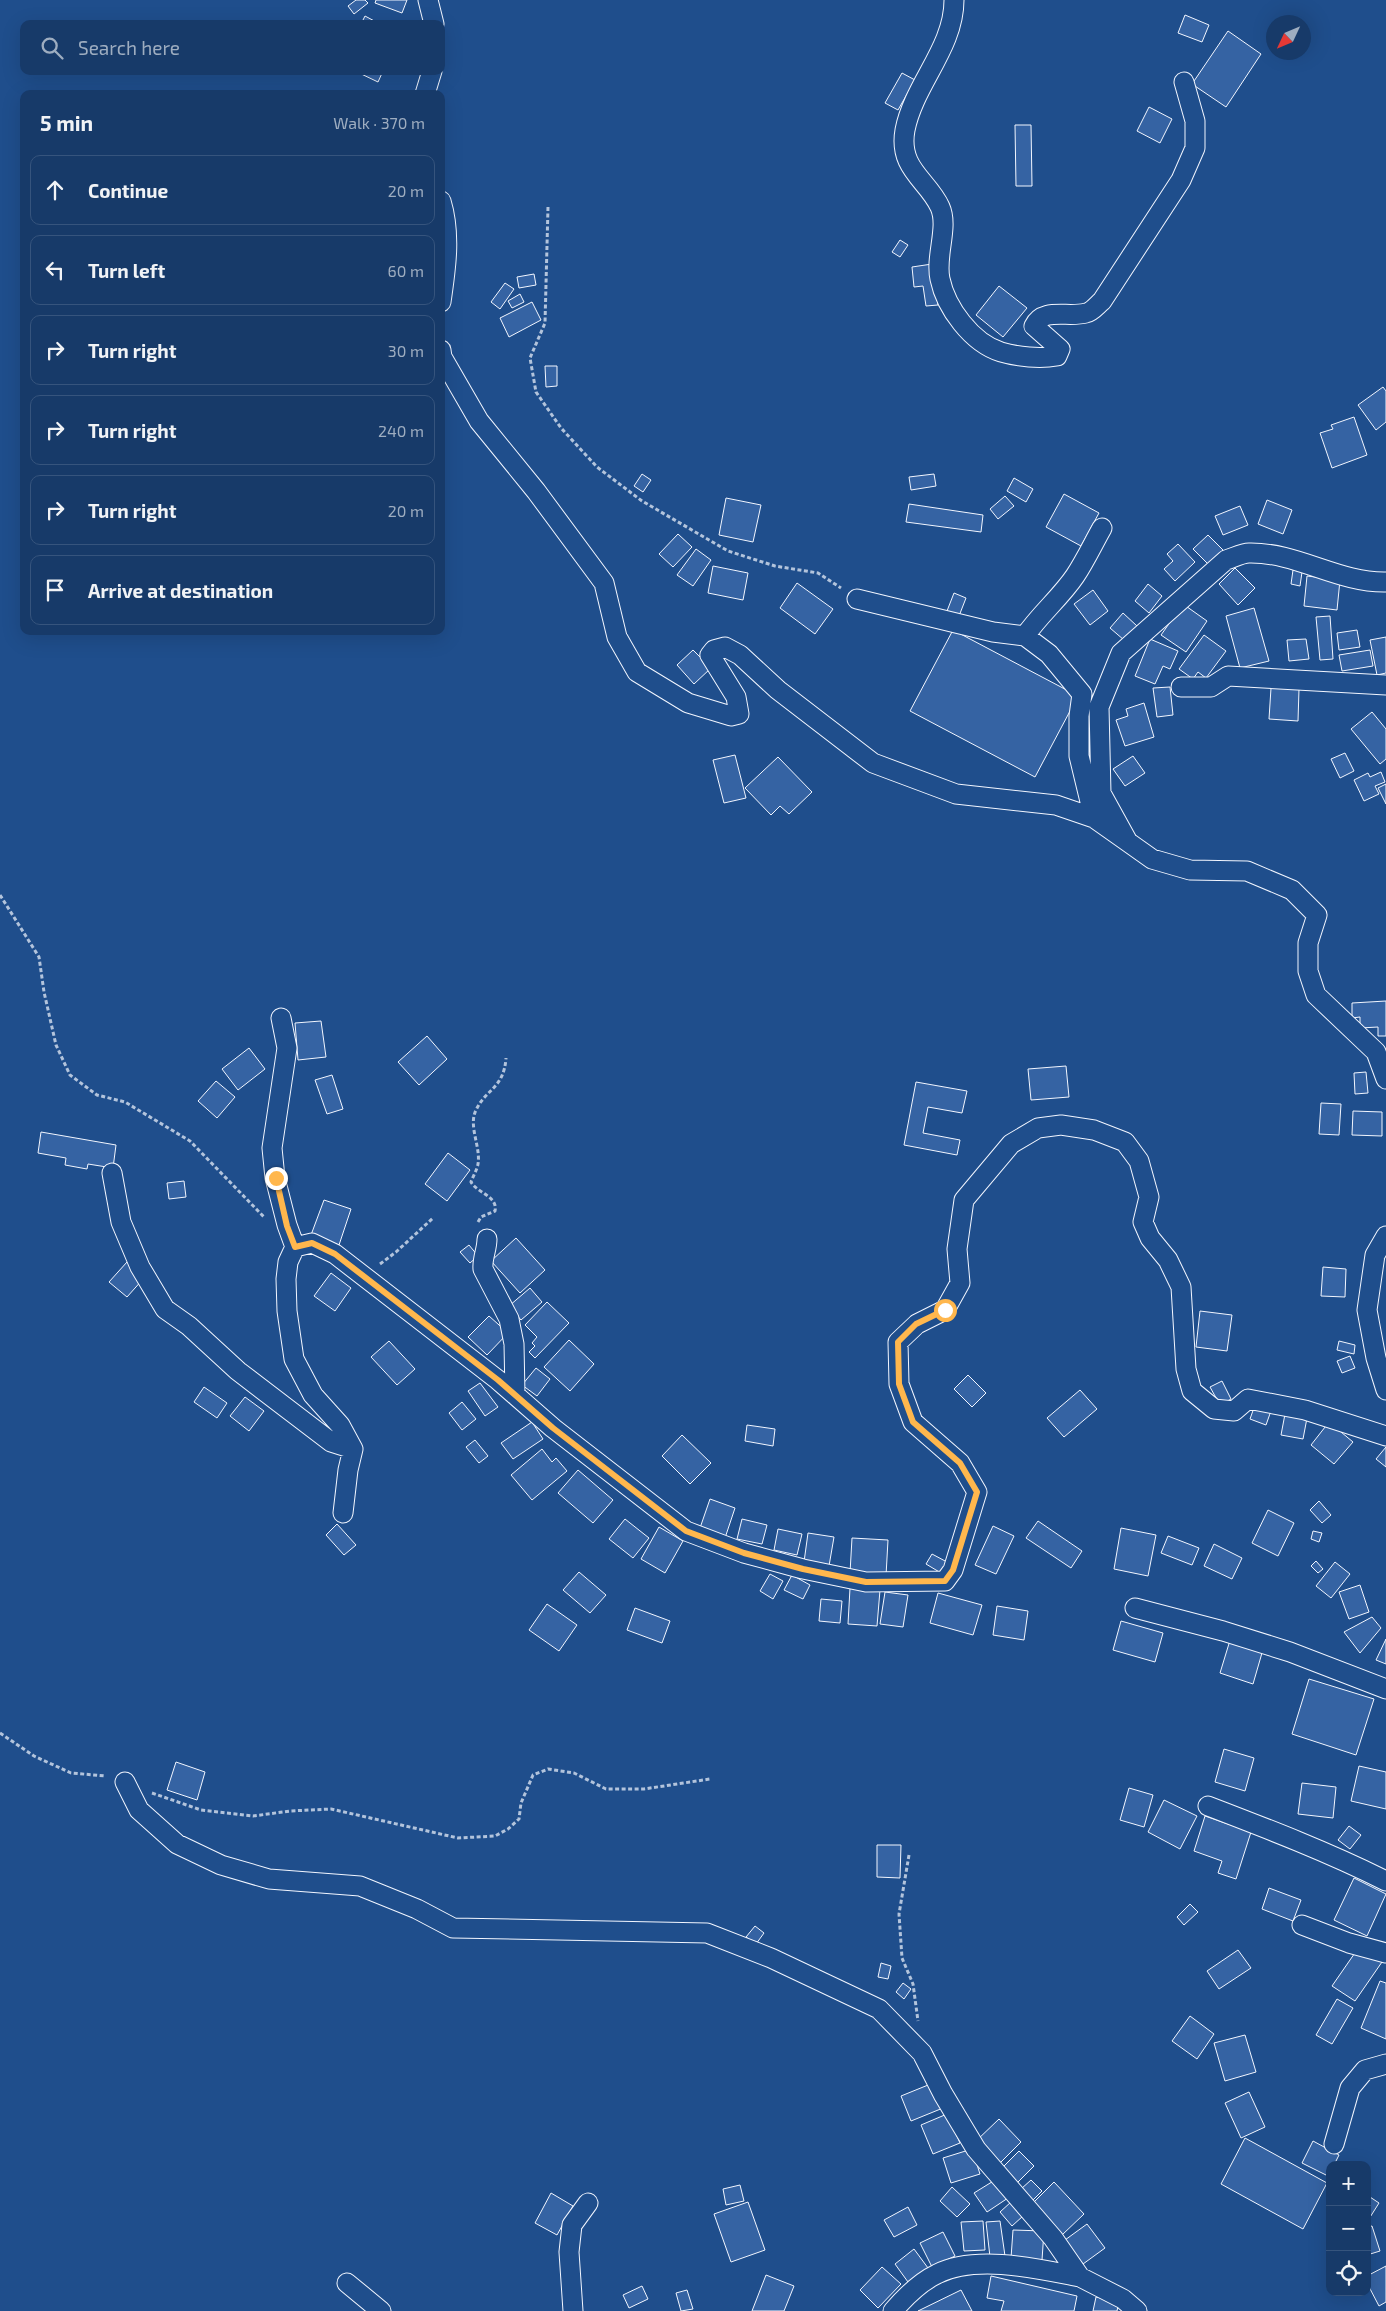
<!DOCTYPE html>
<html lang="en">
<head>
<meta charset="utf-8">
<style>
  :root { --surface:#173a69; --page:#20416f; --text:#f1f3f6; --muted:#9eadc0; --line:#36547d }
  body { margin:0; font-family:"Exo 2",sans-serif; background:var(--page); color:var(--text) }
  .controls { position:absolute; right:15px; bottom:15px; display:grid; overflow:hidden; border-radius:10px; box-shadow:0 5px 20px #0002 }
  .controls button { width:45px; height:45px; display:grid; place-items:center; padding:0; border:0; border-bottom:1px solid var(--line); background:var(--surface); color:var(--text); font:25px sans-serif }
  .compass { position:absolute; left:1266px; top:15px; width:45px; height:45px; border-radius:50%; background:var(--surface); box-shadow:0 5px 20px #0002; rotate:226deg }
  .stop { position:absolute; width:15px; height:15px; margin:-11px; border:4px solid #ffb74d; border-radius:50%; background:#fff }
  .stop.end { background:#ffb74d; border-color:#fff; box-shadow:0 1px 5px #0008 }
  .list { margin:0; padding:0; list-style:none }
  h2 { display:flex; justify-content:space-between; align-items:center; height:65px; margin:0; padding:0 20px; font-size:21px }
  h2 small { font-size:16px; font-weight:400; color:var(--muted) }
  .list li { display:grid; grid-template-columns:32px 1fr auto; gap:15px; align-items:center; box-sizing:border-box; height:70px; margin:0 10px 10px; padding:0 10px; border:1px solid var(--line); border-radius:10px }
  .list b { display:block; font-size:19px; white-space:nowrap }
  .list em { font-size:16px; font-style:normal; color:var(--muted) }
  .icon { flex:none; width:28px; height:28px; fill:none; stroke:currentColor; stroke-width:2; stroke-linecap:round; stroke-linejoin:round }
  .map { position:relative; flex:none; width:1386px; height:2311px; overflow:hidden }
  .search { position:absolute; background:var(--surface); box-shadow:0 5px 20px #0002; left:20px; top:20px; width:425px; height:55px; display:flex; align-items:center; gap:12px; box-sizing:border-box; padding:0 18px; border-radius:10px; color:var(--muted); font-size:19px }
  .panel { position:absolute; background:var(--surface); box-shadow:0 5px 20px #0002; left:20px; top:90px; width:425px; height:545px; border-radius:10px }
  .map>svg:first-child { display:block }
  .building { fill:#3563a3; stroke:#f2f6ff }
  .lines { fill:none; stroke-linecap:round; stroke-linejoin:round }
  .street-casing { stroke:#f2f6ff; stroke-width:21 }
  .path { stroke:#b3c4dc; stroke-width:3; stroke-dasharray:4 2.5; stroke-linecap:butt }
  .street { stroke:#1f4e8c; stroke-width:19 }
  .route { stroke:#ffb74d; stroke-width:6 }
</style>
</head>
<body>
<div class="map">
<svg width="1386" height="2311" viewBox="0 0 1386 2311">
  <rect width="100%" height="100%" fill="#1f4e8c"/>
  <!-- building -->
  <path class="building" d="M356,0h9l3,3 -14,11 -6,-8z
    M376,0h31l-5,13 -27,-10z
    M1185,15l24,10 -7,17 -24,-9z
    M365,16l15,8h-19z
    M1228,31l33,23 -35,53 -34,-23z
    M355,71h28l-5,11z
    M902,73l13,7 -17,30 -13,-7z
    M1149,107l23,12 -12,24 -23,-12z
    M1015,125h16l1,61h-16z
    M900,240l8,5 -8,12 -8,-5z
    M932,264l6,41 -12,1 -3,-20 -9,1 -2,-20z
    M534,274l2,11 -17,3 -2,-11z
    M505,283l9,6 -14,20 -9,-7z
    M999,286l28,22 -24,29 -27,-22z
    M520,294l4,8 -12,6 -4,-7z
    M532,302l9,18 -32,17 -9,-19z
    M545,366h12v20l-11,1z
    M1383,387l3,4v31l-10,8 -18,-25z
    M1354,417l13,38 -35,13 -12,-35 13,-4 -2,-4z
    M642,474l9,6 -8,12 -9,-6z
    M934,474l2,12 -25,4 -2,-13z
    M1014,478l19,11 -7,13 -19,-11z
    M1064,494l35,19 -18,33 -35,-19z
    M1005,496l9,10 -16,13 -8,-10z
    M726,498l35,7 -8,37 -34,-7z
    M1267,500l25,10 -9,24 -25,-10z
    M909,504l74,11 -2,17 -75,-10z
    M1240,506l8,19 -25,10 -8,-19z
    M678,534l14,13 -19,20 -14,-13z
    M1208,535l15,15 -15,14 -15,-15z
    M1178,544l17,18 -20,19 -11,-12 9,-8 -6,-7z
    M696,549l15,11 -18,26 -16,-11z
    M713,566l35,7 -5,27 -35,-7z
    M1235,568l20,20 -17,17 -19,-21z
    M1293,570l9,2 -2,14 -9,-2z
    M1307,576l33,4 -3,30 -33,-4z
    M797,583l36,26 -18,25 -35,-26z
    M1148,584l14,12 -13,17 -14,-12z
    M1093,590l15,21 -18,14 -16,-21z
    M954,593l12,5 -7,18 -12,-5z
    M1183,604l24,17 -21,31 -25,-17z
    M1254,608l15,53 -29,7 -14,-52z
    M1123,613l14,13 -13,14 -14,-12z
    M1330,616l3,43 -13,1 -4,-43z
    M953,630l125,66 -43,81 -125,-66z
    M1357,630l3,17 -21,3 -2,-17z
    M1204,635l22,16 -20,27 -8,-6 -5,7 -14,-10z
    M1386,637v36l-9,2 -7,-35z
    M1150,639l28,12 -8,18 -7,-3 -8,18 -20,-8z
    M1306,639l3,20 -20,2 -2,-21z
    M693,650l18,18 -17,16 -17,-19z
    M1370,650l3,16 -31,5 -3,-16z
    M1170,687l3,28 -16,2 -4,-29z
    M1271,688l28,1 -1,32 -29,-2z
    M1144,703l10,34 -29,9 -9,-26 12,-4 -2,-7z
    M1372,712l14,17v30l-6,5 -29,-35z
    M1345,753l9,18 -14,7 -9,-19z
    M735,755l11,43 -22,5 -11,-43z
    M1133,756l12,17 -20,13 -12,-17z
    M778,757l34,35 -23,22 -9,-8 -9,9 -26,-27z
    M1381,772l4,10 -10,4 4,8 -15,7 -10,-21 14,-7 2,4z
    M1386,784v20l-8,-16z
    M1386,1001v35h-8v-9l-18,1v-11l-8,1v-15z
    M321,1021l5,36 -28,3 -3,-37z
    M427,1036l20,23 -28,26 -21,-23z
    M249,1048l16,21 -27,21 -16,-21z
    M1066,1066l3,31 -38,3 -3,-31z
    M1366,1072l2,21 -13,1 -1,-21z
    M332,1075l11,34 -16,5 -12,-34z
    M216,1081l19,16 -18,21 -19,-17z
    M916,1082l51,9 -5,22 -34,-6 -5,26 37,7 -3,15 -53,-10z
    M1321,1103l20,1 -2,31 -20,-1z
    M1353,1111l29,1v24l-30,-1z
    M41,1132l75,13 -3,23 -25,-4 -1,5 -22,-4 1,-7 -28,-5z
    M448,1153l22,17 -23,31 -22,-17z
    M184,1181l2,16 -17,2 -2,-16z
    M324,1200l27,9 -12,36 -28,-10z
    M516,1238l29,32 -25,23 -29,-32z
    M469,1245l9,11 -8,7 -10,-11z
    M127,1262l17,16 -17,19 -18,-15z
    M1323,1267l23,2 -1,28 -24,-1z
    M331,1273l20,15 -16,23 -21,-15z
    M530,1288l12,14 -21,18 -12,-14z
    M547,1302l22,21 -34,35 -6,-6 6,-6 -3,-3 5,-6 -12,-12z
    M1200,1311l32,4 -5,36 -31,-4z
    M489,1316l19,17 -21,22 -19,-18z
    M569,1340l25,24 -24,27 -26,-24z
    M389,1341l26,28 -18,16 -26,-28z
    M1339,1341l16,4 -1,9 -17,-4z
    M1350,1356l5,12 -13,5 -5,-12z
    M536,1368l14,11 -13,17 -15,-11z
    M968,1375l18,18 -14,14 -18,-18z
    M1222,1381l9,18 -11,6 -10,-18z
    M480,1383l18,24 -13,9 -17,-25z
    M204,1387l23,16 -10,15 -23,-16z
    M1080,1390l17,19 -33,28 -17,-19z
    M245,1397l19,14 -15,20 -19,-15z
    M462,1402l14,17 -14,11 -13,-17z
    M1256,1402l16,6 -6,17 -16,-6z
    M1285,1414l22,4 -4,21 -22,-4z
    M532,1422l11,17 -30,20 -12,-16z
    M1329,1422l24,20 -19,22 -23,-19z
    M747,1425l28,4 -2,17 -28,-5z
    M682,1435l29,28 -21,21 -28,-28z
    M475,1440l13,16 -9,7 -13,-16z
    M1386,1447v20l-10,-8z
    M542,1449l10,13 4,-4 11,13 -35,29 -21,-25z
    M578,1470l35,30 -20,23 -35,-30z
    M710,1499l25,9 -10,30 -25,-10z
    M1319,1501l12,14 -9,8 -12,-13z
    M1268,1510l26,13 -16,33 -26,-13z
    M625,1519l24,19 -16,20 -24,-19z
    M742,1519l25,6 -5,19 -25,-5z
    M1038,1521l44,30 -11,17 -45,-30z
    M337,1524l19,21 -12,10 -18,-20z
    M993,1526l21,10 -18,38 -21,-9z
    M659,1527l24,14 -18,32 -24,-14z
    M1121,1528l35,7 -8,41 -34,-7z
    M778,1529l24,5 -5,21 -23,-5z
    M1313,1531l9,2 -3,9 -8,-3z
    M808,1533l26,4 -5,29 -25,-4z
    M1168,1536l31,12 -7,17 -31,-12z
    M852,1538l36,2 -2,36 -36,-3z
    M1214,1544l28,14 -10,21 -28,-13z
    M932,1554l15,8 -6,11 -15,-9z
    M1316,1561l7,8 -5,4 -7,-7z
    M1335,1562l15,12 -19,24 -15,-12z
    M579,1572l27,23 -16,18 -27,-23z
    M770,1574l13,7 -10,18 -13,-8z
    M792,1575l18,10 -7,14 -19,-9z
    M1360,1585l9,27 -20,7 -10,-27z
    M850,1588l30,2 -3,36 -29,-2z
    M885,1592l23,3 -5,32 -23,-3z
    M938,1593l44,12 -9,30 -43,-12z
    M821,1599l21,2 -2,22 -21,-2z
    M547,1604l30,21 -18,26 -30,-21z
    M997,1606l31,5 -4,29 -31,-5z
    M635,1608l35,13 -8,22 -35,-13z
    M1372,1617l9,11 -21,25 -16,-21z
    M1121,1621l42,12 -8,29 -42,-12z
    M1231,1637l33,9 -11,38 -33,-11z
    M1386,1639v25l-10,-4z
    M1309,1679l65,20 -18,56 -64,-21z
    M1224,1749l30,9 -9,33 -30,-9z
    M176,1762l29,10 -8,28 -30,-10z
    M1359,1766l27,6v37l-35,-8z
    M1302,1783l34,4 -3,31 -35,-4z
    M1129,1788l24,7 -9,32 -24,-7z
    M1164,1800l33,16 -17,33 -32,-17z
    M1205,1816l46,16 -15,47 -18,-6 4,-12 -28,-10z
    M1349,1826l12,9 -11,14 -12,-9z
    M877,1845h24l-1,33 -23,-1z
    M1354,1878l32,16 -19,42 -33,-16z
    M1269,1888l32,12 -8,21 -31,-12z
    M1190,1904l8,8 -14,13 -7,-8z
    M755,1926l9,7 -8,11 -10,-7z
    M1359,1947l23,15 -27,39 -23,-15z
    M1238,1950l13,18 -32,21 -12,-18z
    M881,1963l10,3 -3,13 -10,-2z
    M1380,1981l6,2v56l-25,-11z
    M903,1983l8,6 -7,10 -8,-7z
    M1337,1999l16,9 -21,36 -16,-9z
    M1190,2016l24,18 -17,25 -25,-18z
    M1245,2035l11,37 -31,9 -11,-38z
    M933,2083l10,25 -32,13 -10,-25z
    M1249,2092l16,35 -24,11 -16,-35z
    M947,2114l13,29 -27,11 -12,-29z
    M999,2119l22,23 -23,23 -23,-23z
    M1245,2138l82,45 -24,46 -82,-45z
    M1313,2141l26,14 -5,10h-4l-2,11 -26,-13z
    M972,2149l8,25 -29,9 -8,-25z
    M1019,2151l15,15 -17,17 -15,-15z
    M995,2180l13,18 -21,14 -13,-19z
    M1031,2180l11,11 -9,9 -12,-11z
    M1054,2182l30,32 -22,21 -30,-31z
    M740,2185l4,16 -18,4 -3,-16z
    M952,2187l18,17 -13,13 -17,-16z
    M551,2193l22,13 -16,29 -22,-12z
    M1367,2195l12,8 -12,19z
    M748,2202l17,48 -34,12 -17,-48z
    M1011,2202l12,14 -11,10 -12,-14z
    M908,2207l9,18 -23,12 -10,-17z
    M983,2221l2,29 -21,1 -3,-29z
    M1000,2221l5,35 -15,1 -4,-35z
    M1087,2224l18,24 -22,16 -18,-24z
    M1372,2226l8,25 -13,4v-28z
    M1013,2230l31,1 -2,29 -31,-2z
    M943,2232l12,24 -23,11 -12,-24z
    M914,2249l14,19 -20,14 -13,-18z
    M1386,2266v36l-7,4 -12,-23v-7z
    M882,2267l19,17 -23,24 -18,-18z
    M766,2275l28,11 -10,25h-32z
    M991,2276l86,20 -3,15h-73l3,-10 -17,-3z
    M642,2286l6,13 -19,9 -6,-13z
    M687,2290l6,19 -12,2 -5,-18z
    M961,2290l11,21h-54z
    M1096,2297l23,5 -2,9h-24z"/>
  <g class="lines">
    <!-- street casing -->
    <g class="street-casing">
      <path id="street" d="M428,0l6,24
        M954,0c0,48 -40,84 -49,130 -7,39 23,50 35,77 9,20 -5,49 0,72 6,29 32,64 61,73 17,5 39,7 56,4l3,-7 -26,-23c9,-19 34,-8 52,-13 6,-1 11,-8 16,-12l79,-121 14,-32v-27l-11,-39
        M425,94l7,-23
        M441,201c10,33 5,67 0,101
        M441,350l1,7 37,64 57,70 68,92 13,54 20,35 51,31 43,13 8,-2 -3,-17 -26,-42 4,-5 11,-3 15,8 38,35 95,73 83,31 100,11 38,13 34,24
        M1386,582c-48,1 -89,-30 -137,-29 -7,0 -16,5 -23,7l-105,93 -22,54 2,86 27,49 24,17 38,11 57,1 45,19 25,25 -9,28v28l8,24 60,57 10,27
        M857,599l136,33 32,4 24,18 33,40 -3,22v40l15,62
        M1025,636c15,-22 35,-38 50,-60 10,-15 18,-32 27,-48
        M1181,687h30l17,-11 158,9
        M281,1018l6,30 -15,100 3,30 12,47 8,22
        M112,1173l9,49 19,45 25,42 24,17 49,45 93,71 22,7
        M1386,1236l-11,19 -8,55 9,48 10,32
        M487,1239c0,11 -5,19 -4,30l26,50 5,25 1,51
        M343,1513l5,-43 5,-21 -13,-24 -27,-30 -19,-36 -7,-48 -1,-32 2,-17 7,-15 17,-4 23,11 163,126 55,48 133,103 58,22 59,16 63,13 79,-1 8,-11 24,-78 -17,-29 -47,-41 -14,-38 -1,-42 19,-18 28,-14 15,-27 -3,-34 7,-49 47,-56 27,-16 23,-3 33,5 31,12 14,19 10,36 -6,25 7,16 18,22 13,27 5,82 6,22 22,18 20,2 14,-12 57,11 81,26
        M1135,1608l88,23 67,21 96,37
        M125,1782l14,28 38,34 44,21 48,14 91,7 57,23 36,19 254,5 64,25 108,51 43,44 21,41 33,55 77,89 27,39 43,22 14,12
        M1208,1806c60,23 120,46 178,75
        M1302,1925l47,18 37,10
        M1334,2144l16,-56 15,-18 21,-6
        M347,2283l34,28
        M573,2311l-4,-59 3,-27 16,-22
        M893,2311c12,-14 27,-29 44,-37 39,-20 102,-5 143,3"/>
    </g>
    <!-- path -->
    <path class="path" d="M548,207l-3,116 -15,35 6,34 25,36 36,39 45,34 86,50 47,15 43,7 23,15
      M0,895l39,62 5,35 12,53 14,30 27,20 28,7 65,39 75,77
      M478,1222l3,-5 14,-6c3,-15 -18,-18 -24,-29 2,-6 6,-12 7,-18 3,-17 -10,-38 -2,-54 10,-21 28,-22 30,-52
      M380,1264l16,-12 37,-34
      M0,1733l34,23 37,17 35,3
      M152,1793l49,17 52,6 37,-5 41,-2 127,29 37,-2 13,-7 11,-10 2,-16 12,-28 15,-6 26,4 32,16h38l66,-10
      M909,1855l-10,59 3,44 11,26 5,37"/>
    <!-- street -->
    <use href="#street" class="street"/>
  </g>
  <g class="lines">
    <!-- route -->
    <path class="route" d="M276,1178l11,48 8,21 17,-4 23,11 163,126 55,48 133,103 58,22 59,16 63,13 79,-1 8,-11 24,-78 -17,-29 -47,-41 -14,-38 -1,-42 18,-18 29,-14"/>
  </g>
</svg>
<div class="controls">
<button>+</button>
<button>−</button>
<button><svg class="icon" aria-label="locate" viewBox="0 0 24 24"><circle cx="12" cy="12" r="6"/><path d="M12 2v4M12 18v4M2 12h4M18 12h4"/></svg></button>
</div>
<svg class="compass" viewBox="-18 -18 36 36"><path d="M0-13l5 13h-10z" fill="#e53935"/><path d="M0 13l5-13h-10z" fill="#9eadc0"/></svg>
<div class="stop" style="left:945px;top:1310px"></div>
<div class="stop end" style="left:276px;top:1178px"></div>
<div class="search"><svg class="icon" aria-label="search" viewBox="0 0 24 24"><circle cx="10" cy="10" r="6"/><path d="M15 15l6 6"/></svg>Search here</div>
<section class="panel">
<h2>5 min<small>Walk · 370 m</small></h2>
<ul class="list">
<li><svg class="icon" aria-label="ahead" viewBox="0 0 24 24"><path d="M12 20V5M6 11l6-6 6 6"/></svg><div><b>Continue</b></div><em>20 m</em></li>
<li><svg class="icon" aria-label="left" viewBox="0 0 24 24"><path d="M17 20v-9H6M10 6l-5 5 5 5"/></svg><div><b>Turn left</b></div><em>60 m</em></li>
<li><svg class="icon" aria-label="right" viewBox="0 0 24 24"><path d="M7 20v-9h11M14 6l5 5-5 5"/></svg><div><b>Turn right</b></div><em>30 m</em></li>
<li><svg class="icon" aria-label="right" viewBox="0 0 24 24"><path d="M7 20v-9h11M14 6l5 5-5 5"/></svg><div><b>Turn right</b></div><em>240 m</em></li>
<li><svg class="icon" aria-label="right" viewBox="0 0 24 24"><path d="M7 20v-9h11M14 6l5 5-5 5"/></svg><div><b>Turn right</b></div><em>20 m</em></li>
<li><svg class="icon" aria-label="arrive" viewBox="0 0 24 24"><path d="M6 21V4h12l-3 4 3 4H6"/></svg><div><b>Arrive at destination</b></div></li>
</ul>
</section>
</div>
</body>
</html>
